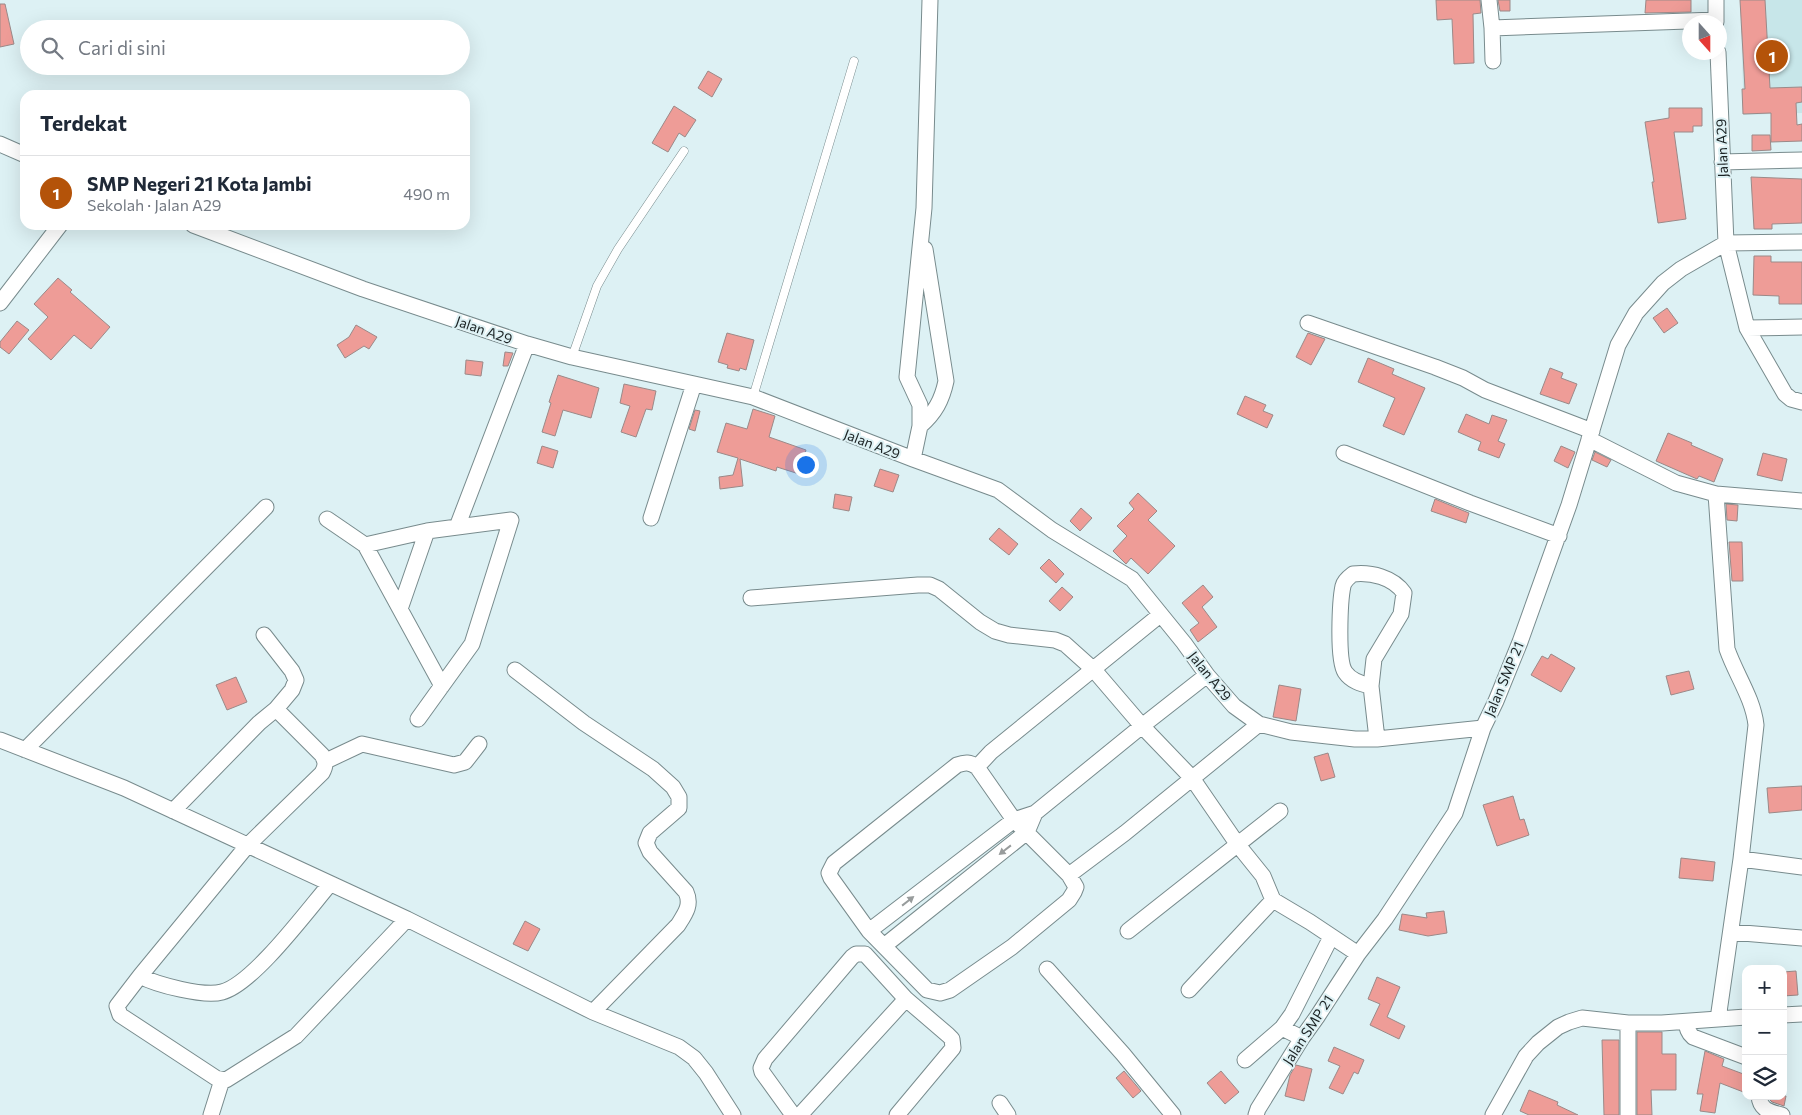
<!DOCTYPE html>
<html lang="id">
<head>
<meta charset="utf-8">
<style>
  :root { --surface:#fff; --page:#f2f2f3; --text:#1f2937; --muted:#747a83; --line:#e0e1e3; --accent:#b45309 }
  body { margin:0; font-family:Commissioner,sans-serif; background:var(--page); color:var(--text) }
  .controls { position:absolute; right:15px; bottom:15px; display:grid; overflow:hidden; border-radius:10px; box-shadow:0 5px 20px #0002 }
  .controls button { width:45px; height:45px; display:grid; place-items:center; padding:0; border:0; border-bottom:1px solid var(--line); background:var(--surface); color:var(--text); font:25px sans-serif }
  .compass { position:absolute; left:1682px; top:15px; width:45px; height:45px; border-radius:50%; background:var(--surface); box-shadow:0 5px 20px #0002; rotate:159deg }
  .you { position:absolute; left:805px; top:464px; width:18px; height:18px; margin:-12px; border:4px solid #fff; border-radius:50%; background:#1a73e8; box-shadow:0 0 0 8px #1a73e833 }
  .badge { display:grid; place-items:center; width:32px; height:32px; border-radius:50%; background:var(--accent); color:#fff; font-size:16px; font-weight:700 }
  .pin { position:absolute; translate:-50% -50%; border:2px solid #fff; box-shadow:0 1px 5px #0006 }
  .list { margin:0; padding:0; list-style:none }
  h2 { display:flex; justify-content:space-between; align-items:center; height:65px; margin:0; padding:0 20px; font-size:21px }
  h2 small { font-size:16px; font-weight:400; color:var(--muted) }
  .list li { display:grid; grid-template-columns:32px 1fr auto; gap:15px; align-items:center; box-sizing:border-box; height:75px; padding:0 20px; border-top:1px solid var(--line) }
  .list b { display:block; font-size:19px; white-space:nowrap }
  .list p { margin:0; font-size:16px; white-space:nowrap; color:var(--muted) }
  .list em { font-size:16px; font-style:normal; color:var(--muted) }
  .icon { flex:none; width:28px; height:28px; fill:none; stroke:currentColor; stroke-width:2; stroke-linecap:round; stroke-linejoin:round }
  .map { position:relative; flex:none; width:1802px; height:1115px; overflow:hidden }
  .search { position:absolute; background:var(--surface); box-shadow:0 5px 20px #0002; left:20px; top:20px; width:450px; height:55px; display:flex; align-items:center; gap:12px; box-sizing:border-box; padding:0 18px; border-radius:28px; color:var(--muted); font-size:19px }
  .panel { position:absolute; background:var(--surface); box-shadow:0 5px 20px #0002; left:20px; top:90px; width:450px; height:140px; border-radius:15px }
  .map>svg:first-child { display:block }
  .built { fill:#c7e6e9 }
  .building { fill:#ee9c97; stroke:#9b8988 }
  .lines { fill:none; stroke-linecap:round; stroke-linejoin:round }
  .service-casing { stroke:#788b8d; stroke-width:9 }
  .minor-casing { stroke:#788b8d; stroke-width:17 }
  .service { stroke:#fff; stroke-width:8 }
  .minor { stroke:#fff; stroke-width:15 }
  .oneway { fill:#989c9c }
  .labels { text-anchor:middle; stroke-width:4; stroke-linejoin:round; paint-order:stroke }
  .street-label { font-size:14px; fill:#1b2223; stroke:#ddf1f4 }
</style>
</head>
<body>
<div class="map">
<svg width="1802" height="1115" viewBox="0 0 1802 1115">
  <rect width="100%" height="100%" fill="#ddf1f4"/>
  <!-- built -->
  <path class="built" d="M1740,0h62v113l-58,2z"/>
  <!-- building -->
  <path class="building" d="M1436,0h44l1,13 -8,1 1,49 -20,1 -2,-45 -15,1z
    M1498,0h12v11h-10z
    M1646,0h45v12l-46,1z
    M1740,0h25l5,88 32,-1v15l-6,1 1,22 5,-1v17l-31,1v-29l-28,1 -1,-25h3z
    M0,4h5l9,40 -14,3z
    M708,71l14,8 -10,18 -14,-9z
    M674,106l22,14 -11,17 -6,-4 -11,19 -16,-9z
    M1669,108h33v18h-9v6h-19l12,87 -28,4 -6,-41h2l-9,-60 24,-4z
    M1752,135h18l1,15 -19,1z
    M1751,177l51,2v44l-30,1v5h-18z
    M1754,256h17v6h31v42h-23v-8l-26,-1z
    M58,278l14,12 -2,2 40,35 -19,22 -17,-14 -23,25 -23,-21 20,-22 -14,-13z
    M1667,308l11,15 -14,10 -11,-15z
    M17,321l12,9 -20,24 -9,-7v-5z
    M356,325l21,12 -8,12 -5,-3 -19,12 -8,-13 12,-8z
    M727,333l27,7 -8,30 -6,-2 -1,3 -12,-3 1,-3 -10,-3z
    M1308,333l17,6 -14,26 -15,-8z
    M505,352l8,1 -5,13h-5z
    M1368,358l26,11 -2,5 33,14 -21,47 -21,-9 12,-28 -37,-16z
    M466,360l17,2 -2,14 -16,-2z
    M1550,368l13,5 -2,5 16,6 -8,20 -29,-10z
    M558,375l41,13 -8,30 -28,-8 -8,26 -13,-4 9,-29 -2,-1z
    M624,384l32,7 -4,19 -6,-1 -10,28 -15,-5 9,-26 -10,-3z
    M1245,396l21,9 -3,6 10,4 -6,13 -30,-14z
    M753,409l22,7 -6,21 37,13 -7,24 -22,-7 -1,4 -36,-12 3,27 -23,3 -1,-12 14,-2 5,-17 -21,-6 9,-29 21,6z
    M695,410l5,1 -5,20 -6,-2z
    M1466,414l23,10 3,-9 15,5 -9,21 7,3 -6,14 -21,-8 3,-8 -23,-10z
    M1668,433l24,10 -1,2 32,14 -9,23 -15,-6 -2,3 -41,-18z
    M542,446l16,5 -5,17 -16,-5z
    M1561,446l14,6 -7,16 -14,-7z
    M1595,452l16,8 -4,7 -15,-7z
    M1763,453l24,6 -5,22 -25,-6z
    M880,469l19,6 -6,17 -19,-6z
    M1138,493l19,18 -9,9 27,26 -27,28 -17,-16 -5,6 -13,-13 14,-15 -10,-10 17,-17 -5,-6z
    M835,494l17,3 -3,14 -16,-3z
    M1435,499l34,14 -3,10 -35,-12z
    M1726,504l12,1 -1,16 -10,-1z
    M1081,508l11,10 -12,13 -10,-10z
    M999,528l19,16 -9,11 -20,-16z
    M1729,542h13l1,39h-11z
    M1049,559l15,15 -8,9 -16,-15z
    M1203,585l10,12 -11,10 15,20 -19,15 -8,-12 9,-7 -17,-20z
    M1062,587l11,10 -13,14 -11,-10z
    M1551,654l24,14 -14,24 -30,-17 11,-19 6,3z
    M1689,671l5,18 -23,6 -5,-19z
    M236,677l11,25 -20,8 -11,-25z
    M1279,685l22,4 -5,32 -23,-4z
    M1328,753l7,24 -14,4 -7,-24z
    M1802,786v24l-33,3 -2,-25z
    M1513,796l7,24 4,-1 5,16 -32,11 -14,-41z
    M1681,858l34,4 -2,19 -34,-3z
    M1444,911l3,22 -19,3 -29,-6 3,-16 25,4 -1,-5z
    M525,921l15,8 -12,22 -15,-7z
    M1796,971l2,24 -15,1v-24z
    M1377,977l23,10 -13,30 18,9 -6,13 -29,-14 10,-21 -12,-5z
    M1637,1032h25v22h14v36h-25l1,25h-15z
    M1602,1040h17v75h-15z
    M1334,1047l30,13 -6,14 -4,-2 -11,22 -14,-6 11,-22 -12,-5z
    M1705,1051l19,8 -2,7 24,9v18l-26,-10 -5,30 -15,-2 3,-17h-6z
    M1296,1065l16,4 -8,32 -19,-5 5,-21z
    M1124,1071l17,20 -8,7 -17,-20z
    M1221,1071l18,21 -14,12 -18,-21z
    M1529,1090l29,12 -1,3 21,10h-49l-9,-4z
    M1770,1096h16l-2,10 -12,-4 -3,-3z"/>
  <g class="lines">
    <!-- service casing -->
    <g class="service-casing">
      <path id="service" d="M572,357l25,-71 21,-37 66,-98
        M753,397l101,-336"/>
    </g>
    <!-- minor casing -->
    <g class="minor-casing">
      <path id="minor" d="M1489,0l3,28 224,-8
        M1716,22v-22
        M1492,28l1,33
        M1718,52l8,191 21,85 38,66 6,5 11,3
        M0,144l25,11
        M1722,162l80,-2
        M193,225l170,64 164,55 45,13 181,40 160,62 85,31 54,40 80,49 52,64 23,32 27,31 25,18 32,8 64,7h22l106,-11
        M0,303l60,-78
        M1308,323l127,44 28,11 22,12 107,41
        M1747,328l55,-1
        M920,426c15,-13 22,-26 26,-45l-21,-132
        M1589,439l87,44 40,11 86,7
        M1344,453l126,50 89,33
        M913,459l7,-33v-21l-13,-28 17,-169 6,-208
        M1716,494l11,155c9,26 26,49 29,76l-15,134 -23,160
        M651,518l43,-134
        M327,519l38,26 62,-14 84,-11 -39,124 -54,75
        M457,527l70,-183
        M365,545l77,141
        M751,598l167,-13h12l9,4 41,33 15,9 14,4 46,5 10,4 29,26 48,56 50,52 46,67 25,31 10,24 37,22 48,32
        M400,609l27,-78
        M1160,615l-169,137 -14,15c-7,-5 -12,-5 -20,-2l-123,98 -5,10 2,5 38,53 58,59 13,3 10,-3 62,-43 57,-47 5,-8 2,-5 -7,-12 56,-42 134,-109
        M264,635l28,36 4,9 -4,10 -16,19
        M515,670l69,53 69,46 20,18 6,10v11l-29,25 -4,10 4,9 36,40c6,13 -1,22 -8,33l-85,87
        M1371,686c-10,-2 -20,-5 -26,-14 -8,-12 -5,-72 -2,-86 1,-5 6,-9 10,-12 18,-2 40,3 51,19l-3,21 -27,45 -3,27 6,53
        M0,740l124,48 283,131 186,93 86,35 15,11 12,15 27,42
        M25,750l241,-243
        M326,761l36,-17 92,21 11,-3 14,-18
        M977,767l37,53 55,55
        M173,811l86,-88 17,-14 46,46c4,7 4,11 0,18l-75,73 -107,130c17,9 64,21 82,16 31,-8 85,-81 108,-108
        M1741,859l61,8
        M869,931l145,-111 21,-7 107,-87 65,-51
        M1128,931l152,-120
        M1731,932l71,6
        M884,946l143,-114 8,-19
        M1047,969l76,85 50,61
        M140,976l-23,30 3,9 96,63 10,2 70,-44 111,-117
        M1189,990l84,-90
        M1783,1015l19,-1
        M1686,1022c1,6 2,11 7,15l53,20
        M1302,1038l-20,-10 10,-14 39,-77
        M1245,1060l37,-32
        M1759,1096c1,14 11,16 23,19
        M1000,1103l8,12
        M211,1115l11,-35
        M793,1115l-31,-43 -1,-4 4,-9 87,-102 4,-3h9l41,45 -106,116
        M897,1115l56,-67 -1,-9 -4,-4 -42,-36
        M1256,1115l2,-6 44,-71 15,-21 41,-63 27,-35 70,-106 28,-85 13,-27 24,-59 49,-137 49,-160 18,-32 27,-30 18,-14 45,-26 76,-1
        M1493,1115l33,-59 12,-13 20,-16 11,-5 13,-4 46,5
        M1628,1115v-92h34l84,-6"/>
    </g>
    <!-- service -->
    <use href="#service" class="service"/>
    <!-- minor -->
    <use href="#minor" class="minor"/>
  </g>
  <!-- one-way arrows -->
  <defs><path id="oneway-solid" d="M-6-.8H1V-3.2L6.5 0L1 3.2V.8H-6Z" transform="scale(1.25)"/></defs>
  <g class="oneway">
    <use href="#oneway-solid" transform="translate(1005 850) rotate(142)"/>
    <use href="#oneway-solid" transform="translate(908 901) rotate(-38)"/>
  </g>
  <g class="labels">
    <!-- street labels -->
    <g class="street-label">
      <text transform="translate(1722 148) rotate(-92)" y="5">Jalan A29</text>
      <text transform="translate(484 330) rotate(19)" y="5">Jalan A29</text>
      <text transform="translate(872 444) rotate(21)" y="5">Jalan A29</text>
      <text transform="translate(1210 676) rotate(51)" y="5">Jalan A29</text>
      <text transform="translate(1504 679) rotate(-67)" y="5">Jalan SMP 21</text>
      <text transform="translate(1308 1030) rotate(-57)" y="5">Jalan SMP 21</text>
    </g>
  </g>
</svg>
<div class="controls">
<button>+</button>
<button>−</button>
<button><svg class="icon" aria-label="layers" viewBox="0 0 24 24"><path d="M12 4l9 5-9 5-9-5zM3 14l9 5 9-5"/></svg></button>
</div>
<svg class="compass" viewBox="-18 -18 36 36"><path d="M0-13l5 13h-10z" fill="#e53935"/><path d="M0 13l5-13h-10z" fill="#747a83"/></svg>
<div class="you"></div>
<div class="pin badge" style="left:1772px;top:56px">1</div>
<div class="search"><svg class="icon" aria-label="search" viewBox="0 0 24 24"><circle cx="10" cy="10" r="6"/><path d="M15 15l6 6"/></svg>Cari di sini</div>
<section class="panel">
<h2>Terdekat<small></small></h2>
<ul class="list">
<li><span class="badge">1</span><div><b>SMP Negeri 21 Kota Jambi</b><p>Sekolah · Jalan A29</p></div><em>490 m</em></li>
</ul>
</section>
</div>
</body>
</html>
